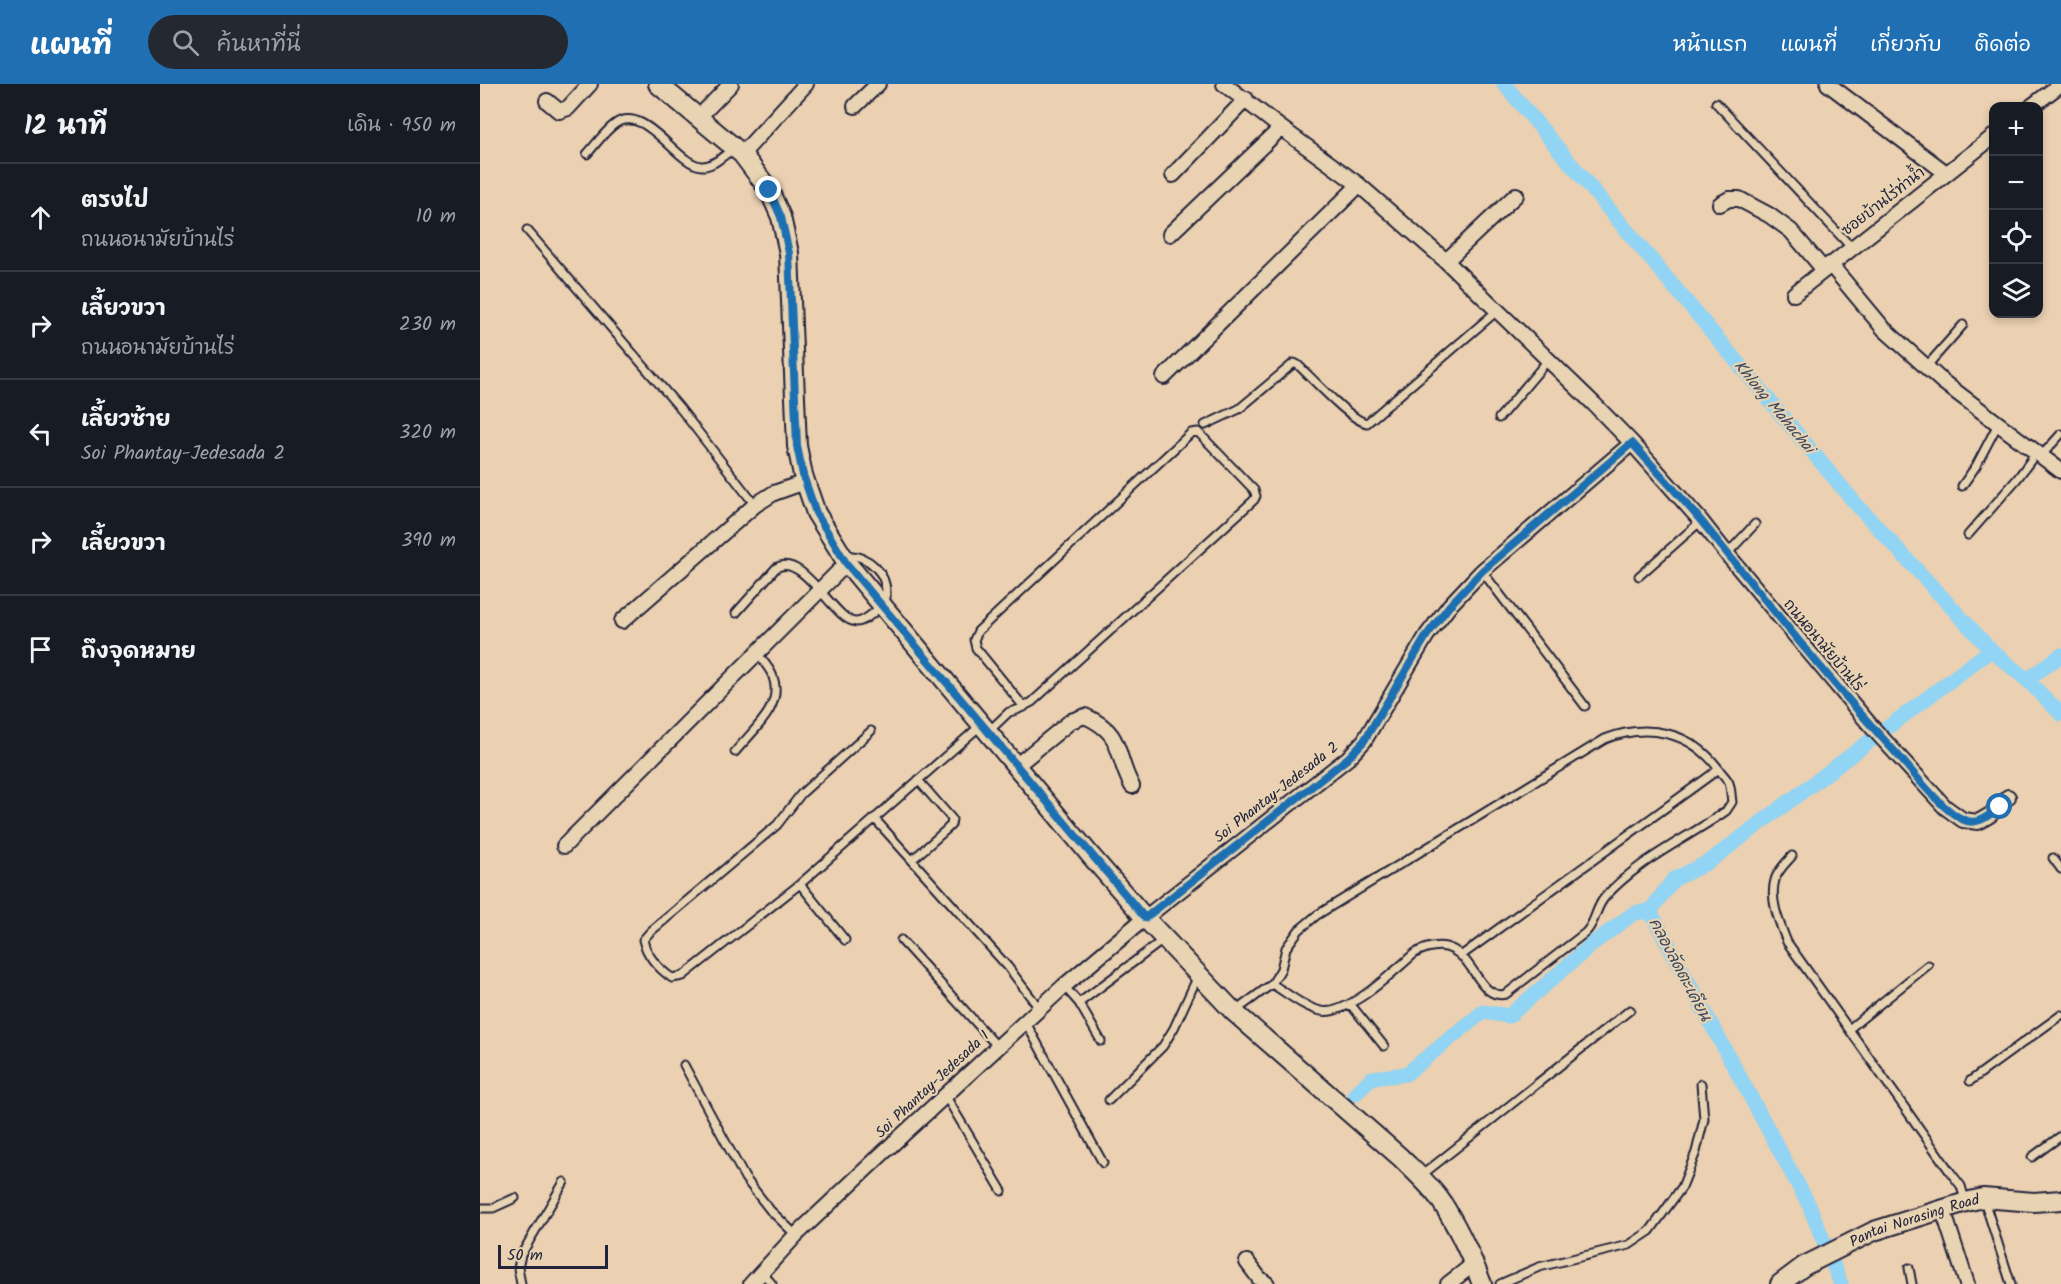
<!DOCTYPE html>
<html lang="th">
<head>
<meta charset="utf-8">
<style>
  :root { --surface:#171b24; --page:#242831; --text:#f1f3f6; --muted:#9ea1a6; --line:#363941; --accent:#1f6fb2 }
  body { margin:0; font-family:Kalam,"Playpen Sans Thai",sans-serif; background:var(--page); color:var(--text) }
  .controls { position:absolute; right:18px; top:18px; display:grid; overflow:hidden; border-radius:12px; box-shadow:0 3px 9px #0003 }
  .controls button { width:54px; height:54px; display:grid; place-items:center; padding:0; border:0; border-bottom:2px solid var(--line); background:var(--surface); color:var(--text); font:30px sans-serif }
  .scale { position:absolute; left:18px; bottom:15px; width:110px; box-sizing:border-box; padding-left:6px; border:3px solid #22223b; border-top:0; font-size:16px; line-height:21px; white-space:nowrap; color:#22223b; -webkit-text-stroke:4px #e8d4b2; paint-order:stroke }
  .stop { position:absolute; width:18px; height:18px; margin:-14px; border:4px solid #1f6fb2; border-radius:50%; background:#fff }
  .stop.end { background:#1f6fb2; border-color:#fff; box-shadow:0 2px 6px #0008 }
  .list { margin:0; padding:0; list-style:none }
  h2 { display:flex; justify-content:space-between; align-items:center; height:78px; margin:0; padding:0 24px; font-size:26px }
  h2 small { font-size:20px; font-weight:400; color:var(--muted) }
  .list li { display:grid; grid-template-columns:39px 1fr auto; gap:18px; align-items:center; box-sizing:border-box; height:108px; padding:0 24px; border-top:2px solid var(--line) }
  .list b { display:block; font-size:22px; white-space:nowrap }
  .list p { margin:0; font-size:20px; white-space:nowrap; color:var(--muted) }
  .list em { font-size:20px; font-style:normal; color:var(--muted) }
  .icon { flex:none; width:33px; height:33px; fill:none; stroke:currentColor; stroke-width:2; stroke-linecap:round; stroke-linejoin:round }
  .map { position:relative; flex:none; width:1581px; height:1200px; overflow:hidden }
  header { display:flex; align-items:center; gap:36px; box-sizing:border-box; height:84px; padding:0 30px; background:var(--accent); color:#fff }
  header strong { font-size:28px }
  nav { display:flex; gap:33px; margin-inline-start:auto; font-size:21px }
  .search { width:420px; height:54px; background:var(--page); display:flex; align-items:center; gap:15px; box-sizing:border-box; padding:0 21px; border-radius:33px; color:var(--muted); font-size:22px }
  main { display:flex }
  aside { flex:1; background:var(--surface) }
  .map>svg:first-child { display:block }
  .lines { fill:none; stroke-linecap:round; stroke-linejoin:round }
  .canal { stroke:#92d4f3; stroke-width:15 }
  .lane-casing { stroke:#22223b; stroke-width:11 }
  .street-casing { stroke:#22223b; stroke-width:18 }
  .secondary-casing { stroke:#22223b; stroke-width:22 }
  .lane { stroke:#e8d4b2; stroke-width:7 }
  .street { stroke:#e8d4b2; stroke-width:14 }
  .secondary { stroke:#e8d4b2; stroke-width:18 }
  .route { stroke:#1f6fb2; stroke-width:8 }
  .labels { text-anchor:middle; stroke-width:4.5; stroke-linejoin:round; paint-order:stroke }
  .street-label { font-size:15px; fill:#22223b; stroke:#e8d4b2 }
  .water-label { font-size:16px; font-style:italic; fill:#384660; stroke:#e8d4b2 }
</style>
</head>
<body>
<header>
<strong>แผนที่</strong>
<div class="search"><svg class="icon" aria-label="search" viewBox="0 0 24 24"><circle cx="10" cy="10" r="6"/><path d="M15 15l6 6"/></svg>ค้นหาที่นี่</div>
<nav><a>หน้าแรก</a><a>แผนที่</a><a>เกี่ยวกับ</a><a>ติดต่อ</a></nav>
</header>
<main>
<aside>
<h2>12 นาที<small>เดิน · 950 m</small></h2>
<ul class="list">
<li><svg class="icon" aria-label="ahead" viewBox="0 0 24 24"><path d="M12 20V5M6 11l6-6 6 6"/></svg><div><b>ตรงไป</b><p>ถนนอนามัยบ้านไร่</p></div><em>10 m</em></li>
<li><svg class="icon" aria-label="right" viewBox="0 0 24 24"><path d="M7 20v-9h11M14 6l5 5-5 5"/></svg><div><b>เลี้ยวขวา</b><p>ถนนอนามัยบ้านไร่</p></div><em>230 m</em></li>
<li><svg class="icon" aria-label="left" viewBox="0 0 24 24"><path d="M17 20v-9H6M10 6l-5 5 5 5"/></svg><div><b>เลี้ยวซ้าย</b><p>Soi Phantay-Jedesada 2</p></div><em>320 m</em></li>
<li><svg class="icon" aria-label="right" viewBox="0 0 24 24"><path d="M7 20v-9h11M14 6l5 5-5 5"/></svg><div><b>เลี้ยวขวา</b></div><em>390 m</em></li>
<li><svg class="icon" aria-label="arrive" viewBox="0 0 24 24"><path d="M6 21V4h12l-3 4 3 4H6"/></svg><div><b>ถึงจุดหมาย</b></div></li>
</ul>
</aside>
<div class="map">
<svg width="1581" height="1200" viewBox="0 0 1581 1200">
  <rect width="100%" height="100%" fill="#ebd0b1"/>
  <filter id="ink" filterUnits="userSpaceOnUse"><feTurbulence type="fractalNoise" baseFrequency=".0167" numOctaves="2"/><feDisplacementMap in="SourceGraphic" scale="12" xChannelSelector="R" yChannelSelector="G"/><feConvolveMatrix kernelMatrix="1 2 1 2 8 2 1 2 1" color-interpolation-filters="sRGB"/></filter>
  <g filter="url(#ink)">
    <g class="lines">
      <!-- canal -->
      <path class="canal" d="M1024,0l352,420 135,146 36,30 34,34
        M1547,596l34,-25
        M875,1010l17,-16 34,-4 77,-62 26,4 86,-74 39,-29 16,-2
        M1361,1200l-32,-79 -159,-294 23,-31 37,-19 281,-211"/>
      <!-- lane casing -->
      <g class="lane-casing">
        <path id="lane" d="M1236,19l135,144
          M107,70c9,-10 18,-23 28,-30 30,-21 61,40 86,42 12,1 23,-11 32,-17
          M47,146l152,177 76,98
          M1446,283l37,-42
          M1019,334l50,-59
          M725,341l34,-16 55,-46 4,2c14,13 53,56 69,58l131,-113
          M1562,371l19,-21
          M1482,402l14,-20 22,-42
          M1488,451l49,-56 20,-27
          M1247,470l28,-30
          M1002,487l103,135
          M1159,492l62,-55
          M256,529l40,-45c27,-17 59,54 80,54 6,0 11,-4 16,-8 5,-5 14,-9 14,-17 2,-24 -18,-43 -40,-41
          M391,647l-70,63 -24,31 -127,107 -7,8c4,16 16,29 29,38l11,-2 117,-92 180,-158
          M508,648l21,-20 8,-2 15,-8 222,-202 2,-4 -2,-6 -56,-58 -7,1 -213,198 -4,9 2,8 48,59
          M255,668c17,-21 49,-45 38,-75 -3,-9 -11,-17 -16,-24
          M394,734l134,149 31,41
          M1312,772c-6,7 -15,15 -17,24 -6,20 5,44 12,62l164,231 10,13 4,14
          M1573,774l8,11
          M432,776l35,-31 4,-4 1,-6 -34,-39
          M320,800l45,56
          M421,856l96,106
          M982,871l257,-186
          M584,902l15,17 22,38
          M599,919l84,-63
          M871,921l33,41
          M754,928l38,-28 9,-15 5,-21 13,-18 18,-15 288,-176c42,-16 85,-8 113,29 3,5 9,10 11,15 2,5 2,13 3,19l-6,9c-40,28 -88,49 -121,86 -10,11 -9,26 -20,36l-79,61c-35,9 -32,-71 -91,-41 -20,17 -68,64 -94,58 -18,-4 -34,-18 -49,-27
          M545,937l78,142
          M1369,945l79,-64
          M204,981l61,113 25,32 26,25
          M1490,997l91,-66
          M465,1011l57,96
          M629,1016l54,-54 11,-18 24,-52
          M1552,1073l29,-21
          M942,1091l208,-165
          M1504,1116l27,84
          M0,1124h13l22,-10
          M1429,1184l3,16
          M282,1188l10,12
          M41,1200l-3,-16 3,-13 43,-73
          M1020,1200l39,-17 90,-22 21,-14 32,-44 14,-35 8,-33 -3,-35"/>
      </g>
      <!-- street casing -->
      <g class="street-casing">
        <path id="street" d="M744,0l57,44 78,57 87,76 148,143 38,39 69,78 26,33 144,172 74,81 18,13 15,2 12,-7 18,-18
          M1348,0l118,89
          M67,17l12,10 9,-3 22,-24
          M375,22l23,-22
          M1552,22l29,-22
          M218,34l33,-34
          M262,70l64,-70
          M693,91l73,-76
          M1240,120l9,-5h10l30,16 22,16 33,39
          M690,150l111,-106
          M966,177l70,-66
          M1350,180l54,65 59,53 118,89
          M1314,210l200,-158
          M684,293l195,-192
          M142,537l133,-116 19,-12 31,-11
          M536,682l55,-45 14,-5c40,18 29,37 47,70
          M84,762l283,-283
          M1463,1126l24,74
          M767,1178l12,16 8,6
          M271,1200l45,-49 88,-83 180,-166 81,-68 203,-160 16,-17 63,-106 23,-30 32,-34 150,-128
          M968,1200l27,-21"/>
      </g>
      <!-- secondary casing -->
      <g class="secondary-casing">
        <g id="secondary">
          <path d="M178,0l84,70 27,36 12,27 8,36 8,193 6,29 13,38 31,50 244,293 54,62 89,94 166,145c14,14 30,28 41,44 17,26 30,55 41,83"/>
          <path id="s1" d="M1300,1200l24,-18 70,-35 92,-29 17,-4 51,4 27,-2"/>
        </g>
      </g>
      <!-- lane -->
      <use href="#lane" class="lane"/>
      <!-- street -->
      <use href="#street" class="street"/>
      <!-- secondary -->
      <use href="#secondary" class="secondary"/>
    </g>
  </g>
  <g class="lines" filter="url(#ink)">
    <!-- route -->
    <path class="route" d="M289,106l12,27 8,36 8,193 6,29 13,38 30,50 299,355 203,-160 16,-17 63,-106 23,-30 32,-34 150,-128c23,26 48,52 70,79 63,78 126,157 194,231 17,19 45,57 68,67 14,6 25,-5 36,-13"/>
  </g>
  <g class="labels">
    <!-- street labels -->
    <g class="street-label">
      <text transform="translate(1403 117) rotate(-38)" y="5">ซอยบ้านไร่ท่าน้ำ</text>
      <text transform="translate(1344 561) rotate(50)" y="5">ถนนอนามัยบ้านไร่</text>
      <text transform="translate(796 708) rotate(-38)" y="5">Soi Phantay-Jedesada 2</text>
      <text transform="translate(452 1000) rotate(-43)" y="5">Soi Phantay-Jedesada 1</text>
      <text dy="5" stroke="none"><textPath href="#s1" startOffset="150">Pantai Norasing Road</textPath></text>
    </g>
    <!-- water labels -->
    <g class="water-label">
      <text transform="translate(1295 322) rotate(50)" y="6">Khlong Mahachai</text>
      <text transform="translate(1201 885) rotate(62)" y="6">คลองลัดตะเคียน</text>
    </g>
  </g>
</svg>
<div class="controls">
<button>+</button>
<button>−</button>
<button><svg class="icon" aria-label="locate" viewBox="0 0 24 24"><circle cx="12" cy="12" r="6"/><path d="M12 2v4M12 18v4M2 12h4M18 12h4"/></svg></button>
<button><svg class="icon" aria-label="layers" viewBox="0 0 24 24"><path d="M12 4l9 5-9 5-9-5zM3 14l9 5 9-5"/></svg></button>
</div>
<div class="scale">50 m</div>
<div class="stop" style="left:1520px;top:723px"></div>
<div class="stop end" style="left:289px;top:106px"></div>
</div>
</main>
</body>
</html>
